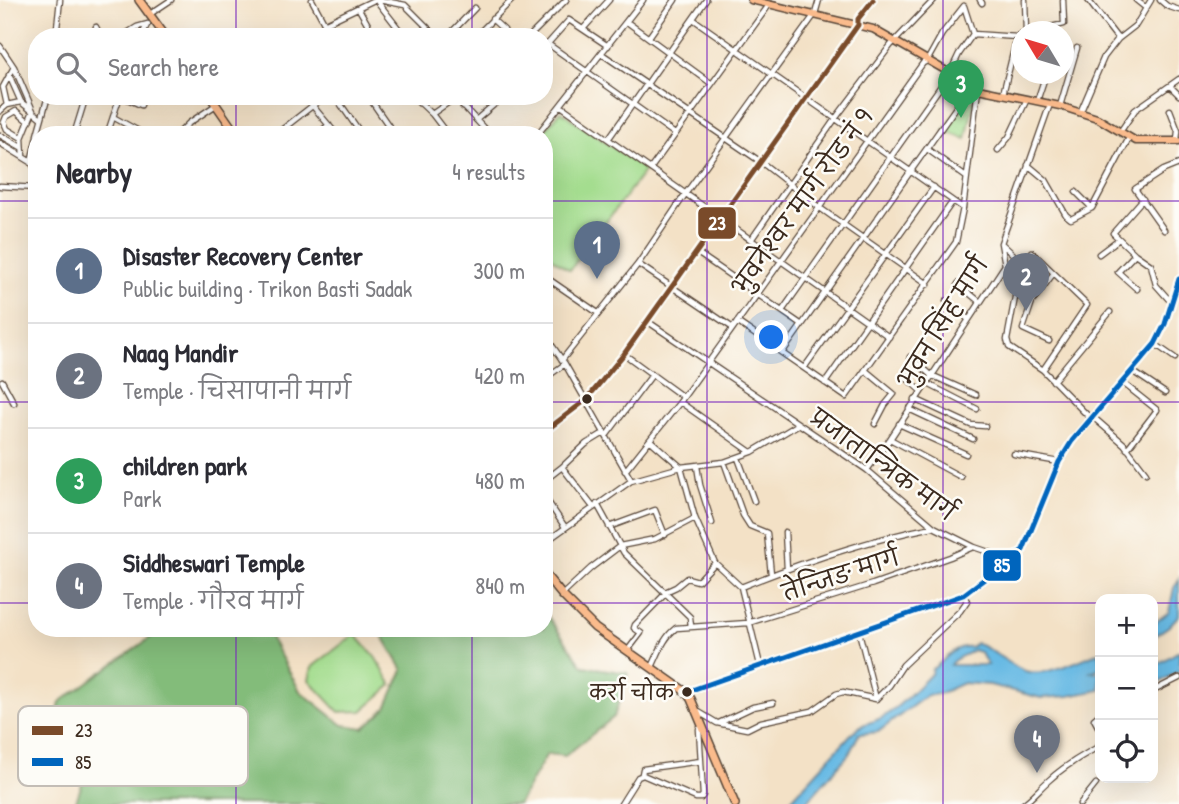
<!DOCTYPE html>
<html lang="en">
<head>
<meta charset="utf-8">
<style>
  :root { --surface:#fff; --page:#f2f2f3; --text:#2b2b33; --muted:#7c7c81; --line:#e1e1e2; --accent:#b5179e }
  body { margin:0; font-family:"Patrick Hand","Playpen Sans Deva",sans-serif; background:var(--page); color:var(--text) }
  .controls { position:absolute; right:21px; bottom:21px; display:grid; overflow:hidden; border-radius:14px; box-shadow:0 7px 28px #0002 }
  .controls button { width:63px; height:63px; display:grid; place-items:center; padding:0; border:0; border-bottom:2px solid var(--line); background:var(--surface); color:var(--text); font:35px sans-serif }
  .compass { position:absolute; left:1011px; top:21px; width:63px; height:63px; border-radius:50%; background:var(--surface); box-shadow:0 7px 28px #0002; rotate:308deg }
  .you { position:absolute; left:772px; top:338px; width:24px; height:24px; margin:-18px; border:5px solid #fff; border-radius:50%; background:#1a73e8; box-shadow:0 0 0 10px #1a73e833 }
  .badge { display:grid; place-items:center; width:46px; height:46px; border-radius:50%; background:var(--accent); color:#fff; font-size:23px; font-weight:700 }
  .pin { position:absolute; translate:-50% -58px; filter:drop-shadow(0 2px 4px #0008) }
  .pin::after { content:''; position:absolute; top:37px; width:24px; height:21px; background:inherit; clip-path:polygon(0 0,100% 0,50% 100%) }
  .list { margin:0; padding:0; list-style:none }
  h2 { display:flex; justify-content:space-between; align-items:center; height:91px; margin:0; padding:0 28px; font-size:30px }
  h2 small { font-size:23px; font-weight:400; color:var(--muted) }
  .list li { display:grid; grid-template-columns:46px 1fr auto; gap:21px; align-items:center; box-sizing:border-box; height:105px; padding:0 28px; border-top:2px solid var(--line) }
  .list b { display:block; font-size:26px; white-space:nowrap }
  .list p { margin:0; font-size:23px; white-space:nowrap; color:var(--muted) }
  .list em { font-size:23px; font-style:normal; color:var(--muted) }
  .icon { flex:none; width:38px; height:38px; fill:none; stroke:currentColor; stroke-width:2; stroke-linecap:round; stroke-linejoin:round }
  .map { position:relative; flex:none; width:1179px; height:804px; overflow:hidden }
  .search { position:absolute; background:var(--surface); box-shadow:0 7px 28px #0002; left:28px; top:28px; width:525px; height:77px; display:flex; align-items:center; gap:18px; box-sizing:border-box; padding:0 24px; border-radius:28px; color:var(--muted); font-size:26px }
  .panel { position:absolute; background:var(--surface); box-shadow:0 7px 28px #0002; left:28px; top:126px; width:525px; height:511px; border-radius:28px }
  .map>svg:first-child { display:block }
  .green { fill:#a4dd8f; stroke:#708456; stroke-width:2 }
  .forest { fill:#83bc7a; stroke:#5f734c; stroke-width:2 }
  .water { fill:#68bae4; stroke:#527281; stroke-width:2; fill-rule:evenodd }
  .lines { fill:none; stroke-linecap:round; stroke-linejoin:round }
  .minor-casing { stroke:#574537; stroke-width:7 }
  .major-casing { stroke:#574537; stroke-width:9 }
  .highway-casing { stroke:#574537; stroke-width:10 }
  .minor { stroke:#fff; stroke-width:4.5 }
  .major { stroke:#fabb8c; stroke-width:6 }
  .highway { stroke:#fabb8c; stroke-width:7 }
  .bus-1-casing { stroke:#fdfcf7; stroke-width:10 }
  .bus-2-casing { stroke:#fdfcf7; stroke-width:10 }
  .bus-1 { stroke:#7a4b2a; stroke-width:5 }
  .bus-2 { stroke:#0065bd; stroke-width:5 }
  .grid { fill:none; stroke:#7b2cbf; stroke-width:2; stroke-opacity:0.55 }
  .bus-dot { fill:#3b2a1e; stroke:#fdfcf7; stroke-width:2.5 }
  .labels { text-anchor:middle; stroke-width:5; stroke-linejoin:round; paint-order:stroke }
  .bus-label { font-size:21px; fill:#3b2a1e; stroke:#fdfcf7; text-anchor:end }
  .street-label { font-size:23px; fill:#3b2a1e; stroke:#fdfcf7 }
  .key { fill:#fdfcf7; stroke:#c3bdb6; stroke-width:2 }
  .key-label { font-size:19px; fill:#3b2a1e }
  .line-badge { stroke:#fdfcf7; stroke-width:2.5 }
  .badge-label { font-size:19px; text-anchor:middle; font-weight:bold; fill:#fff }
</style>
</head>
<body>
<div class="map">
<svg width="1179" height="804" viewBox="0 0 1179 804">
  <rect width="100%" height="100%" fill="#fdfcf7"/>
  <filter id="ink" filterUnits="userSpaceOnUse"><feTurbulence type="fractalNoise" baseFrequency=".0143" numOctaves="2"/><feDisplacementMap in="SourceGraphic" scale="14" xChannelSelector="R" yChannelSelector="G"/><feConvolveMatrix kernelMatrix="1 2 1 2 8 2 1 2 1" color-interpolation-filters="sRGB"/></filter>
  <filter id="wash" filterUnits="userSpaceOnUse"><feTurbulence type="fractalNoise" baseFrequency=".00686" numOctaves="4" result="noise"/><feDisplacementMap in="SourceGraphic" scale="28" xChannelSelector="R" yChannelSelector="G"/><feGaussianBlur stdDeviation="1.57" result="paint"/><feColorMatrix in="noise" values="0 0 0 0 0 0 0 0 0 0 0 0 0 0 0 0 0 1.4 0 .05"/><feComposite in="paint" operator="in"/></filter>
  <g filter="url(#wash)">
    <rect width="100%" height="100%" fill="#f3e1c6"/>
    <!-- green -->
    <path class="green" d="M972,91h4l-10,48 -22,-8z
      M561,111l84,59 -75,100 -26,-17v-118h-3z
      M355,634l20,23 17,28 -30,26 -23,1 -30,-32 3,-13z"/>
    <!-- forest -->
    <path class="forest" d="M544,611l39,55 45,7 -14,44 -49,39 -18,-2 -29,50h-443l10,-29 -29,-55 4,-18 104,-74h101l35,63 43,34 21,3 22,-20 17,-38 -25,-42h166z"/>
    <!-- water -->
    <path class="water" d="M1179,579v36l-10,11 -16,11v-13l16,-12 5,-24z
      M976,643c18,7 31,21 49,28 20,7 56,-12 75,-19v16l-9,4 9,1v17l-31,6 -28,2 -51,-13 -27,-2 -24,11 -12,1 -49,37 -19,2 -10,20 -43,49 -19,1 67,-73c10,-9 14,-7 25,-12 15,-6 40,-33 52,-45l1,-5c13,-7 21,-25 39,-22zM973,650l7,2 8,13h-38c4,-8 16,-9 23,-15z
      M1179,651v20l-26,15v-19z"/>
  </g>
  <g filter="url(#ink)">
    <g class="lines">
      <!-- minor casing -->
      <g class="minor-casing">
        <path id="minor" d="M312,0l20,37
          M379,0l26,5 32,32
          M980,0l2,3
          M1025,0l1,32
          M1088,0l30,39
          M1136,0l10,8
          M1160,0l7,6 12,4
          M377,1l28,36
          M359,9l16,28
          M150,14l21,-14
          M492,19l12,11 -7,7
          M693,19l270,189
          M627,22l85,62
          M324,24l50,-24
          M96,27l5,10
          M583,29l26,-29
          M481,31l31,-31
          M1029,32l35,-8 -1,-24
          M56,37l4,-37
          M121,37l16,-10 11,-3
          M141,37l6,-12
          M447,37l28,-29
          M529,37l37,-37
          M649,37l26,-37
          M548,44l127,90
          M0,46l14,21 19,44 -11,27 1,18
          M544,48l25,-28 39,26
          M602,54l159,108 59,46 108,76
          M9,75l12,27
          M1170,86l9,9
          M1003,94l14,-57 4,-2
          M121,96l20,9
          M335,96l27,39
          M368,96l27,39
          M413,96l19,18 16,21
          M454,96l36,39
          M1037,101l9,-27
          M419,103l9,-7
          M7,105l-4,-18 11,-20
          M312,105l25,30
          M561,106l328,231
          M1060,106l17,-58
          M463,107l11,-11
          M1170,110l8,21 -1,9
          M0,111l7,-6 14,-3 20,16
          M1080,113l24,-56 14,-18 18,-14 15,-25
          M432,114l23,-16
          M113,117l33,18
          M476,120l28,-24
          M1120,132l15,-22 44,-31
          M74,133l10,2
          M0,135l21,12
          M37,135l11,-39
          M74,135l12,-39
          M107,135l13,-39
          M177,135l12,-12 27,-18
          M275,135l50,-39
          M316,135l13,-10
          M432,135l10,-7
          M537,135l106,-135
          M37,136l-6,26 6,9
          M22,138l-15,-9 -3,-7 2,-5 10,-6 13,11
          M609,138l97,-138
          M0,143l31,19
          M927,149l39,28
          M998,150l11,-13 18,-38
          M1028,165l18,15 20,35 5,4 21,-11 37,-70
          M651,168l118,-163
          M0,186l37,2
          M1076,192l16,16
          M1143,199l-30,34 22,21 16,11 5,20 15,17
          M1164,230l-29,-41 29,-19 15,-6
          M751,240l84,-121 56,-74 43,-45
          M1002,244l11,10 6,22 -12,64 2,7 34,23 48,49
          M696,252l106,73
          M1032,252l55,53 -44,65
          M1099,254l20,-15
          M1135,254l-17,18 19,17
          M638,264l95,64
          M544,276l54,37
          M958,284l22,18
          M1016,295l16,7 21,-28
          M946,301l22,18
          M1032,302l-9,27 26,12
          M782,311l168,-238 9,-19 14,-20 44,3
          M647,321l220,149 67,57 40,20 35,12
          M737,322l109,75 110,-155 7,-34 15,-119
          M544,334l21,30 66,116
          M1155,344l20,14
          M544,346l6,-4
          M782,353l189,-267
          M624,354l59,43
          M910,357l21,18 45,20
          M562,360l76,-96 48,-71 129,-179 4,-14
          M804,368l130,-181
          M865,370l29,24 -9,11 -10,19
          M1132,371l33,22
          M904,376l17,15
          M544,379l21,-15
          M2,381l12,22
          M1053,381l57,-69
          M825,383l128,-182
          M926,383l51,26
          M1123,383l34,27 -30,39
          M915,399l56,26 14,1
          M680,402l71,50
          M909,409l64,30
          M1093,417l31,27 22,29
          M899,424l67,30
          M544,432l42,-32 38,-46 234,-329v-6l15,-19
          M606,436l46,-61
          M890,439l71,38
          M651,441l30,26 14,51 20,45 26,24 19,78
          M1014,454l45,8
          M738,458l16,43
          M724,462l19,53 7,11 17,7 4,41
          M697,466l3,19 12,38
          M562,467l24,-23 18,-11
          M867,470l23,-31 115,-174 -4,-22 49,-139
          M625,471l55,-69 243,-339 4,-2 15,-27 22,-28 9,28
          M544,481l18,-14 31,40
          M544,496l21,31
          M597,504l27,49 66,64 1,10
          M609,527l46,-17 10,25
          M785,532l2,37
          M544,543l87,-62 50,-14 43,-5 28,-10 47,-28
          M741,587c62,-25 126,-47 192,-60
          M665,592l11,-5 11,-9 11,3 17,-18
          M562,595l29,-27 29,-22 35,-7 40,-21
          M859,632l17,67
          M628,650l13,-17 -7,-5 1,-3 31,-32
          M652,667c7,-14 11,-29 24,-39l72,-5 125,-39 77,-27 23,-10
          M1153,691l26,-13
          M687,692l276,-97 60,-45 36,-88 13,-21 83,-97 10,-20 14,-45
          M697,711l20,12 30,6 14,-7 51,-11 24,-17 7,-2 33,7 13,-13 14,-21 57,-54 7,-10 -4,-6
          M1100,714l-6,5 6,11
          M719,723l34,-16 20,-4
          M642,774l1,-5 58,-8
          M621,804l17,-27 5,-2 53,23h5l2,-3 -4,-66 3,-2
          M1023,804c10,-7 16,-15 25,-23 14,-13 35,-26 52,-35
          M1080,804l16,-20"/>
      </g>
      <!-- major casing -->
      <g class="major-casing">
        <path id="major" d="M751,0l122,29 105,60 82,17 37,12 39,23h43"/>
      </g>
      <!-- highway casing -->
      <g class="highway-casing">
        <path id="highway" d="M139,0l27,37
          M210,96l27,39
          M544,573l18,22 33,33 91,64 5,7 44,105"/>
      </g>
      <!-- minor -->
      <use href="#minor" class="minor"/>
      <!-- major -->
      <use href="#major" class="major"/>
      <!-- highway -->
      <use href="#highway" class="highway"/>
      <!-- bus-1 casing -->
      <g class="bus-1-casing">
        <path id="bus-1" d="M544,432l42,-32 38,-46 234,-329v-6l15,-19"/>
      </g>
      <!-- bus-2 casing -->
      <g class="bus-2-casing">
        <path id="bus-2" d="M686,692l277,-97 60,-45 36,-88 13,-21 83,-97 10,-20 14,-45"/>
      </g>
      <!-- bus-1 -->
      <use href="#bus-1" class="bus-1"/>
      <!-- bus-2 -->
      <use href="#bus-2" class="bus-2"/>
    </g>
  </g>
  <!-- grid -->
  <path class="grid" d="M236,0v37M472,0v37M707,0v804M943,0v804M236,96v39M472,96v39M0,201h37M544,201h635M0,402h37M544,402h635M0,603h37M544,603h556M1153,603h26M236,628v176M472,628v176"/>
  <!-- markers -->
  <g class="bus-dot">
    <circle cx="587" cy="399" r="6"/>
    <circle cx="687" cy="692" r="6"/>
  </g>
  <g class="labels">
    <!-- bus labels -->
    <g class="bus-label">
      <text x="674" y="700">कर्रा चोक</text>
    </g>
    <!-- street labels -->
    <g class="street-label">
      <text transform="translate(803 201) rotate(-54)" y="8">भुवनेश्वर मार्ग रोड नं १</text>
      <text transform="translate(943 322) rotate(-58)" y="8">भुवन सिंह मार्ग</text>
      <text transform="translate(883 465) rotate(36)" y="8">प्रजातान्त्रिक मार्ग</text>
      <text transform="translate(841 575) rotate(-18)" y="8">तेन्जिङ मार्ग</text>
    </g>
  </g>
  <!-- legend -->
  <rect x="18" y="706" width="230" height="80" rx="10" class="key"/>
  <rect x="32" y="726" width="31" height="9" fill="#7a4b2a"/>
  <rect x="32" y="758" width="31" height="8" fill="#0065bd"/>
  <g class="key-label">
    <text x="75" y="737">23</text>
    <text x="75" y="769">85</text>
  </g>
  <g class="line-badge">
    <rect x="697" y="206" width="40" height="34" rx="7" fill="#7a4b2a"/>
    <rect x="982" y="549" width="40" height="33" rx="7" fill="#0065bd"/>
  </g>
  <g class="badge-label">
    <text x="717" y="230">23</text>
    <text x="1002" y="572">85</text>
  </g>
</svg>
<div class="controls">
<button>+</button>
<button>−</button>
<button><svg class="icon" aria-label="locate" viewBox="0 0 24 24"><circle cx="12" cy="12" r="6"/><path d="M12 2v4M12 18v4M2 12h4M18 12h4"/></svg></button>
</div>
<svg class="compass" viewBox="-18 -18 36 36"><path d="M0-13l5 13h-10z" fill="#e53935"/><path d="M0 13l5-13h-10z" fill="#7c7c81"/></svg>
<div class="you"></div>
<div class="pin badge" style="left:597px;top:279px;background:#5c6f8a">1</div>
<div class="pin badge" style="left:1026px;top:311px;background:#6b7280">2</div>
<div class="pin badge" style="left:961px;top:118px;background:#2e9e5b">3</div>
<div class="pin badge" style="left:1037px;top:773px;background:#6b7280">4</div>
<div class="search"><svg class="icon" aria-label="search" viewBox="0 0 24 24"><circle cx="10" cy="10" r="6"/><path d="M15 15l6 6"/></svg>Search here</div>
<section class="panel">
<h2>Nearby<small>4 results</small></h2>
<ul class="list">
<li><span class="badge" style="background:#5c6f8a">1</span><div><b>Disaster Recovery Center</b><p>Public building · Trikon Basti Sadak</p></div><em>300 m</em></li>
<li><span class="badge" style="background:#6b7280">2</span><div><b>Naag Mandir</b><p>Temple · चिसापानी मार्ग</p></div><em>420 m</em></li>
<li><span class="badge" style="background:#2e9e5b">3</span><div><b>children park</b><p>Park</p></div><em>480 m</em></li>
<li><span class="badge" style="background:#6b7280">4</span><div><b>Siddheswari Temple</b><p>Temple · गौरव मार्ग</p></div><em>840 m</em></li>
</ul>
</section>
</div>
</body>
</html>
